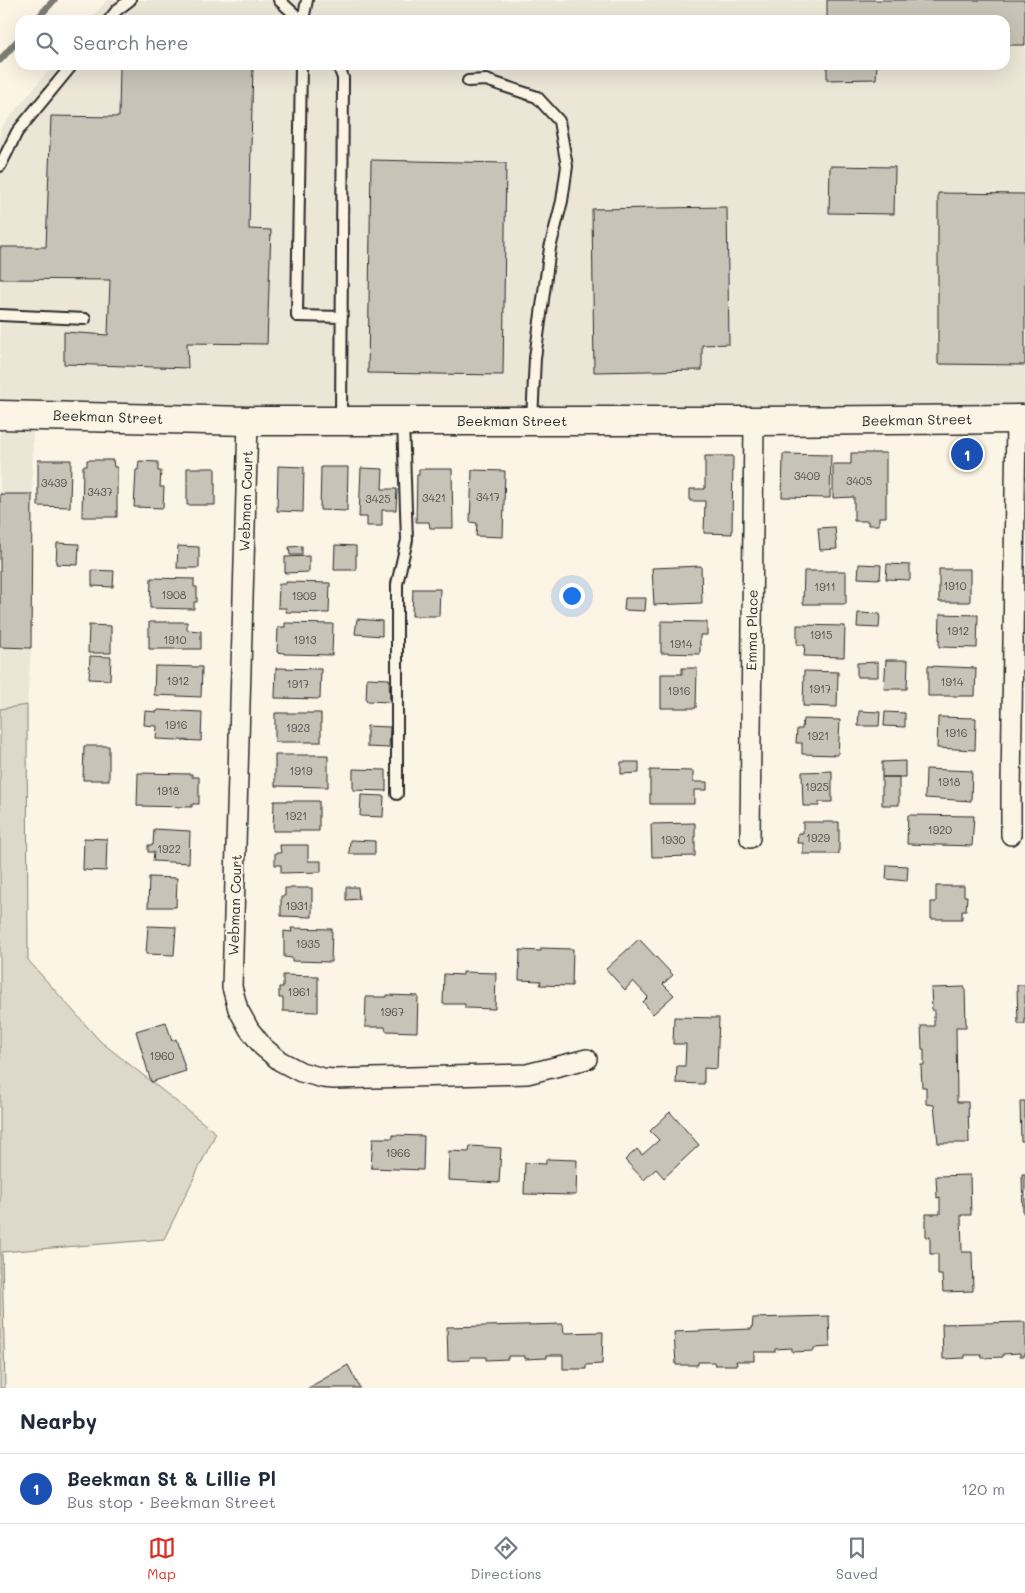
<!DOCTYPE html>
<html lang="en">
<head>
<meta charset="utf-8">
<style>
  :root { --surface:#fff; --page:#f2f2f3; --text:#1f2937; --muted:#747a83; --line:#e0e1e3; --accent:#d93025 }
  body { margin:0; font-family:Mali,sans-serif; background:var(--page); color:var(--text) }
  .you { position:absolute; left:571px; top:595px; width:18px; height:18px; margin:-12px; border:4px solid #fff; border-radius:50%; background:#1a73e8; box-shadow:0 0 0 8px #1a73e833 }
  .badge { display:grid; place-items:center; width:32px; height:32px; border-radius:50%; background:var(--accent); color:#fff; font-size:16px; font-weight:700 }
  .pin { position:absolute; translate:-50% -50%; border:2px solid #fff; box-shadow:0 1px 5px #0006 }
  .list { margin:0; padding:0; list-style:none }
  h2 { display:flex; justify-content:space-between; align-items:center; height:65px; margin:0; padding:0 20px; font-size:21px }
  h2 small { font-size:16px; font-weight:400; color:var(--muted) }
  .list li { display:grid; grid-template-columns:32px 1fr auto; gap:15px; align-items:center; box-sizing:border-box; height:70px; padding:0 20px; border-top:1px solid var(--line) }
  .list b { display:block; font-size:19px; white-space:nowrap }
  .list p { margin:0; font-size:16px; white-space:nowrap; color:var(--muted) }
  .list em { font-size:16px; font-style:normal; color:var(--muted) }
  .icon { flex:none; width:28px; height:28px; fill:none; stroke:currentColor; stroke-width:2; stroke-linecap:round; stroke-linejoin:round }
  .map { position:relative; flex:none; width:1025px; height:1388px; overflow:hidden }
  .search { position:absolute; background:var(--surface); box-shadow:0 5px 20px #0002; left:15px; right:15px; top:15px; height:55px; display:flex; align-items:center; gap:12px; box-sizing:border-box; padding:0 18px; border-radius:15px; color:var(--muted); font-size:19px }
  .sheet { height:135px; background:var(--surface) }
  nav { display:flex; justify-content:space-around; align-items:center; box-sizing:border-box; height:70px; border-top:1px solid var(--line); background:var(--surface); font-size:14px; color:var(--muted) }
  nav a { display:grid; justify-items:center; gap:2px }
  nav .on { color:var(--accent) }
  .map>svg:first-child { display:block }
  .built { fill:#ece6d7 }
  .green { fill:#ded8ca; stroke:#84827a }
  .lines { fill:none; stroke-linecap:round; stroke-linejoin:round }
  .stream { stroke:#7d7b74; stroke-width:7 }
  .building { fill:#c8c3b7; stroke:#2b2b2b }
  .lane-casing { stroke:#2b2b2b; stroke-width:14 }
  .street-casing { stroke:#2b2b2b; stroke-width:22 }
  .secondary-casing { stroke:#2b2b2b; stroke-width:31 }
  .lane { stroke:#fcf5e5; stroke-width:10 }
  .street { stroke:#fcf5e5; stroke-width:19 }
  .secondary { stroke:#fcf5e5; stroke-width:28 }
  .labels { text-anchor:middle; stroke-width:4; stroke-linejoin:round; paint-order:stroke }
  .number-label { font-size:11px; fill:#52514e }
  .street-label { font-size:14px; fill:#2b2b2b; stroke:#fcf5e5 }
</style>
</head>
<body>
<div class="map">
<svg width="1025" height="1388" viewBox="0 0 1025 1388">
  <rect width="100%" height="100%" fill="#fcf5e5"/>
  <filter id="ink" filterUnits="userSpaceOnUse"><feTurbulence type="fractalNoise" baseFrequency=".02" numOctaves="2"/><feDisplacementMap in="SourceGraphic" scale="10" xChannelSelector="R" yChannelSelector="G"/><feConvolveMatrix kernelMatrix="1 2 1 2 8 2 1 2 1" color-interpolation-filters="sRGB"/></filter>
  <g filter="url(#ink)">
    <!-- built -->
    <path class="built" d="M107,0h918v419l-992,-3 -2,232 -4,57 -27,4v-580l53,-64h952v-45h-915z"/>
    <!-- green -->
    <path class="green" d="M27,705l1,255 72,81 116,92 -52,106 -162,13 3,136h-5v-679z"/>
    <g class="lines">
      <!-- stream -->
      <path class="stream" d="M36,20l18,-20
        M0,60l20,-22"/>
    </g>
    <!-- building -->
    <path class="building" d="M827,0h198v45h-20v-25h-178z
      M120,65h133l-4,164 22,1 -4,114 -80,-1 1,25 -124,-4v-32l44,3 2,-55 -110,-1v-32h46l5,-131 68,1z
      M827,65h50l-1,14 -49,1z
      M371,160l135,3 -3,212 -135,-2z
      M830,166l65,1 -1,47 -65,-1z
      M938,193l87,1v171l-87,-1z
      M727,207l2,137 -27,1v25l-108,2 -2,-163z
      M851,453h35v64h-7v8h-11v-4h-14v-24l-21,1v-34h18z
      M783,454l48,1 -1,43 -48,-1z
      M705,456h28l-1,78 -28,-1 1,-32h-15v-12h15z
      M38,460h33l-1,47 -32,-1z
      M87,460h26l1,7h3v50h-35l1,-51h4z
      M139,461l19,1v9h3l-1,16h4l-1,21 -29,-1 2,-37h2z
      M278,466l26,1 -1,45 -26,-1z
      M321,467h27l-1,44 -27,-1z
      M187,468h28v37h-28z
      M361,468l22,1 -1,20h15l-1,21h-14v16h-15v-9h-8z
      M419,469h33l1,59h-23l-1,-6h-13l1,-47h2z
      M472,470l33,1 -2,66 -27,-1 1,-13 -7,-1z
      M0,494h32l-1,154 -31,-1z
      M835,527l2,22 -17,1 -2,-22z
      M57,543l22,1 -1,21 -22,-1z
      M335,545l21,1v24h-22z
      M178,546l21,1v21h-22z
      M302,546v9h-12l-1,-8z
      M309,556v16l-24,1v-16z
      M859,564l22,1 -1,14 -22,-1z
      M887,564l23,1v15l-24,-1z
      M701,566l1,37 -48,2 -2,-37z
      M939,569h31v33h-31z
      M92,570l22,1 -1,16 -21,-1z
      M804,571h42v33h-43z
      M151,578l43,1v8h3v15h-3v7l-44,-1z
      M286,582l44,1 -1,30 -43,-1v-4h-8l1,-24h7z
      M413,589h27l-1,27h-27z
      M625,598h21l-1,13 -21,-1z
      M858,613l22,1 -1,14 -22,-1z
      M940,614l38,1 -1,33 -38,-1z
      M357,619l25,2v15l-27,-2z
      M661,621l46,1v13h-7v19l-39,-1z
      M149,622h38v8l14,1v18h-52z
      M285,623l48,1 -1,31 -48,-1v-1l-7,-1 1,-25h7z
      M89,625l22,1v27h-23z
      M797,625l48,1 -1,31 -40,-1 1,-11h-8z
      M90,656l21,1 -1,23 -21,-1z
      M886,660h22l-1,29h-23z
      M878,662v15h-21v-14z
      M155,666l47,1 -1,30 -47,-2z
      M928,666l48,2 -1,28h-47z
      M276,668l45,1 -1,30 -45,-1z
      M682,668h15l-1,40h-35v-34h21z
      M804,671l34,1 -1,35 -34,-1z
      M367,678l22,1 1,23 -24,-1z
      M158,710l44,2 -1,29 -45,-2 1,-13 -13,-1 1,-14 12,1z
      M859,711l21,1 -1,14h-21z
      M885,712l20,1v14l-21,-1z
      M275,713h46v29h-46z
      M938,717l38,1 -1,32 -38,-2z
      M803,719l37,1 -2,35 -36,-1v-11h-6l1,-14h5z
      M367,726l23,1 -1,21 -22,-1z
      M84,746h25v34h-26z
      M275,755h53v32l-53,-1z
      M905,761v16h-23v-15z
      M621,762h18v11l-18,1z
      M353,769l33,1v21l-33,-1z
      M926,769l46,2 -1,30 -46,-3z
      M650,770l43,1v11h14v8h-13v14h-44z
      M832,771v31h-13v4h-16l-1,-34z
      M138,773l54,1v3h7v27h-7v3l-55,-1z
      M882,777h17v28h-17z
      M361,795l23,1 -1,21 -23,-1z
      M274,801h45v30h-46z
      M908,815l66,1 -2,30 -65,-2z
      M803,822h36v32h-36v-11h-6l1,-10h5z
      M695,823v33l-43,1 -1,-33z
      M154,829l36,2 -1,32 -36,-2 1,-9h-6v-7h5z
      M84,838l23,1 -1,32 -23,-1z
      M350,840l25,1v13h-26z
      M280,845h28v16h13v11l-40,1v-8h-6v-12h6z
      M887,865l21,1 -1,15 -21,-2z
      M149,877l28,1 -1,29h-28z
      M936,886h28v10h3l-1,14h-4v9h-31v-17h5z
      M346,887h12l1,12 -13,1z
      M285,888h27v29l-31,-1v-20h4z
      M148,926l28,1 -2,28 -28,-1z
      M291,928l41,1 -1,33 -39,-1v-3l-8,-1v-26l8,1z
      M639,939l34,36 -10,9 11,11 -21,19 -10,-12 5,-5 -15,-16 -8,9 -19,-21z
      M541,948l32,1 -1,37 -32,-1 1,-4 -22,-1 1,-30 21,1z
      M463,972l33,1 -1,36 -30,-1v-4h-22l1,-30 19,1z
      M283,975l35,1v36l-35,-1v-13h-4v-11h4z
      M1017,985h8v39h-7z
      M965,987l1,40h-10l1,75h11l1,41h-31l-4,-38 -8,-1v-17h-4l-1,-22h3v-16h-2l-1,-23h13v-16h-2l-1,-22z
      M387,995l31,1 -1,36 -31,-1 -1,-4h-20l1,-30h21z
      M674,1017l45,1 -2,51 -13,-1v16l-28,-1 1,-17h8l1,-22h-13z
      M166,1022l6,19 4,-2 10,32 -35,11 -15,-51z
      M1020,1101h5v40h-4z
      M670,1112l29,33 -35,33 -8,-9 -12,11 -19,-20 12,-11 5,6 17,-15 -9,-9z
      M393,1135l31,1 -1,34 -52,-2 2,-30h20z
      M470,1146l31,2 -2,35 -51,-3 1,-29 20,1z
      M546,1159l31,1 -1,35 -52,-1 1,-31 21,1z
      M1022,1174h3v39h-2z
      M970,1175l1,40h-10l1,37h10l1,39 -30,1 -1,-17h-4v-21h-8v-17h-4v-23h14v-17l-3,1 -1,-22z
      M829,1316l1,31 -16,1v3l-22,1v-4l-17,1v3h-21v9h-18l1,4h-22l-1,-3h-16v3h-22l-2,-33 78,-3 1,-11z
      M1025,1322v34h-5v-3l-17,1v3l-21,1 -1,-3h-16v3l-22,1 -1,-35z
      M563,1324l1,9 39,-1 -1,32 -16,1v4h-23v-14h-16v3l-22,1v-3h-17v3l-22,1v-3h-16v3l-22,1 -1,-34z
      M348,1365l12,23h-52z"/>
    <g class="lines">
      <!-- lane casing -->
      <g class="lane-casing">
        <path id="lane" d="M279,0l22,20
          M109,20l8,-10 13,-10
          M303,20l4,-20
          M301,65l-4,251 45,1
          M338,65l5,13 -2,342
          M468,81l18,-1 51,17 22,24 8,45 -5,35 -12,47 -15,110 -3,62
          M0,166l17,-34 55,-67
          M0,315l85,4
          M397,794v-210l10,-44 -4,-119"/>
      </g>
      <!-- street casing -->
      <g class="street-casing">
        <path id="street" d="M248,421l-16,566 6,22 11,20 14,18 17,14 21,11 22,6 11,1 193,-5 60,-15
          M1011,835v-44l5,-372
          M750,838l4,-417"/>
      </g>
      <!-- secondary casing -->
      <g class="secondary-casing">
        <path id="secondary" d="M0,415l248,6h506l271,-2"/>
      </g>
      <!-- lane -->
      <use href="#lane" class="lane"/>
      <!-- street -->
      <use href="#street" class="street"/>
      <!-- secondary -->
      <use href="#secondary" class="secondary"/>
    </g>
  </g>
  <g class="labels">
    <!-- number labels -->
    <g class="number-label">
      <text x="807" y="480">3409</text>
      <text x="859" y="485">3405</text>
      <text x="54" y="487">3439</text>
      <text x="100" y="496">3437</text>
      <text x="488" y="501">3417</text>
      <text x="434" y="502">3421</text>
      <text x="378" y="503">3425</text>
      <text x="955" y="590">1910</text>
      <text x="825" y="591">1911</text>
      <text x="174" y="599">1908</text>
      <text x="304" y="600">1909</text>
      <text x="958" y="635">1912</text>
      <text x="821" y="639">1915</text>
      <text x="175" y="644">1910</text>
      <text x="305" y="644">1913</text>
      <text x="681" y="648">1914</text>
      <text x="178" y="685">1912</text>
      <text x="952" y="686">1914</text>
      <text x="298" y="688">1917</text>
      <text x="820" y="693">1917</text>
      <text x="679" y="695">1916</text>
      <text x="176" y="729">1916</text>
      <text x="298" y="732">1923</text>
      <text x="956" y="737">1916</text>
      <text x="818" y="740">1921</text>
      <text x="301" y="775">1919</text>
      <text x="949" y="786">1918</text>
      <text x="817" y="791">1925</text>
      <text x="168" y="795">1918</text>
      <text x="296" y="820">1921</text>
      <text x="940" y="834">1920</text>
      <text x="818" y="842">1929</text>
      <text x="673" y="844">1930</text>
      <text x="169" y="853">1922</text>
      <text x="297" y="910">1931</text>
      <text x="308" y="948">1935</text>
      <text x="299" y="996">1961</text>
      <text x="392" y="1016">1967</text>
      <text x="162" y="1060">1960</text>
      <text x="398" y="1157">1966</text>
    </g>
    <!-- street labels -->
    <g class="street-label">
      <text transform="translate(108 417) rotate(2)" y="5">Beekman Street</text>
      <text transform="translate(917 420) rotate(-1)" y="5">Beekman Street</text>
      <text x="512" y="426">Beekman Street</text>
      <text transform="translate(246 501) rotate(-88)" y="5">Webman Court</text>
      <text transform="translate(752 630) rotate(-89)" y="5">Emma Place</text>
      <text transform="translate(235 905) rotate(-88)" y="5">Webman Court</text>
    </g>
  </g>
</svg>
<div class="you"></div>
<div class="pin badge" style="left:967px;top:454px;background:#1a4fb4">1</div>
<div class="search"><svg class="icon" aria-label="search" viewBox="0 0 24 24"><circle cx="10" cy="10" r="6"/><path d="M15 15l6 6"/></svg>Search here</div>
</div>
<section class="sheet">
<h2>Nearby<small></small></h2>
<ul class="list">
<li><span class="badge" style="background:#1a4fb4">1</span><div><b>Beekman St &amp; Lillie Pl</b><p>Bus stop · Beekman Street</p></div><em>120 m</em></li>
</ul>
</section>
<nav>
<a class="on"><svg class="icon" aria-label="map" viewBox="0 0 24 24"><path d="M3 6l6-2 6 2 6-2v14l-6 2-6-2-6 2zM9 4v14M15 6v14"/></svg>Map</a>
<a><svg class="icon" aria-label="directions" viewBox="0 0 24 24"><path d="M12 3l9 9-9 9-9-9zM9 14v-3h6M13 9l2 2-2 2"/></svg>Directions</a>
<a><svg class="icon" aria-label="saved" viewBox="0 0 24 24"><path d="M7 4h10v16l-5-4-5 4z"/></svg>Saved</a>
</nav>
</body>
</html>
